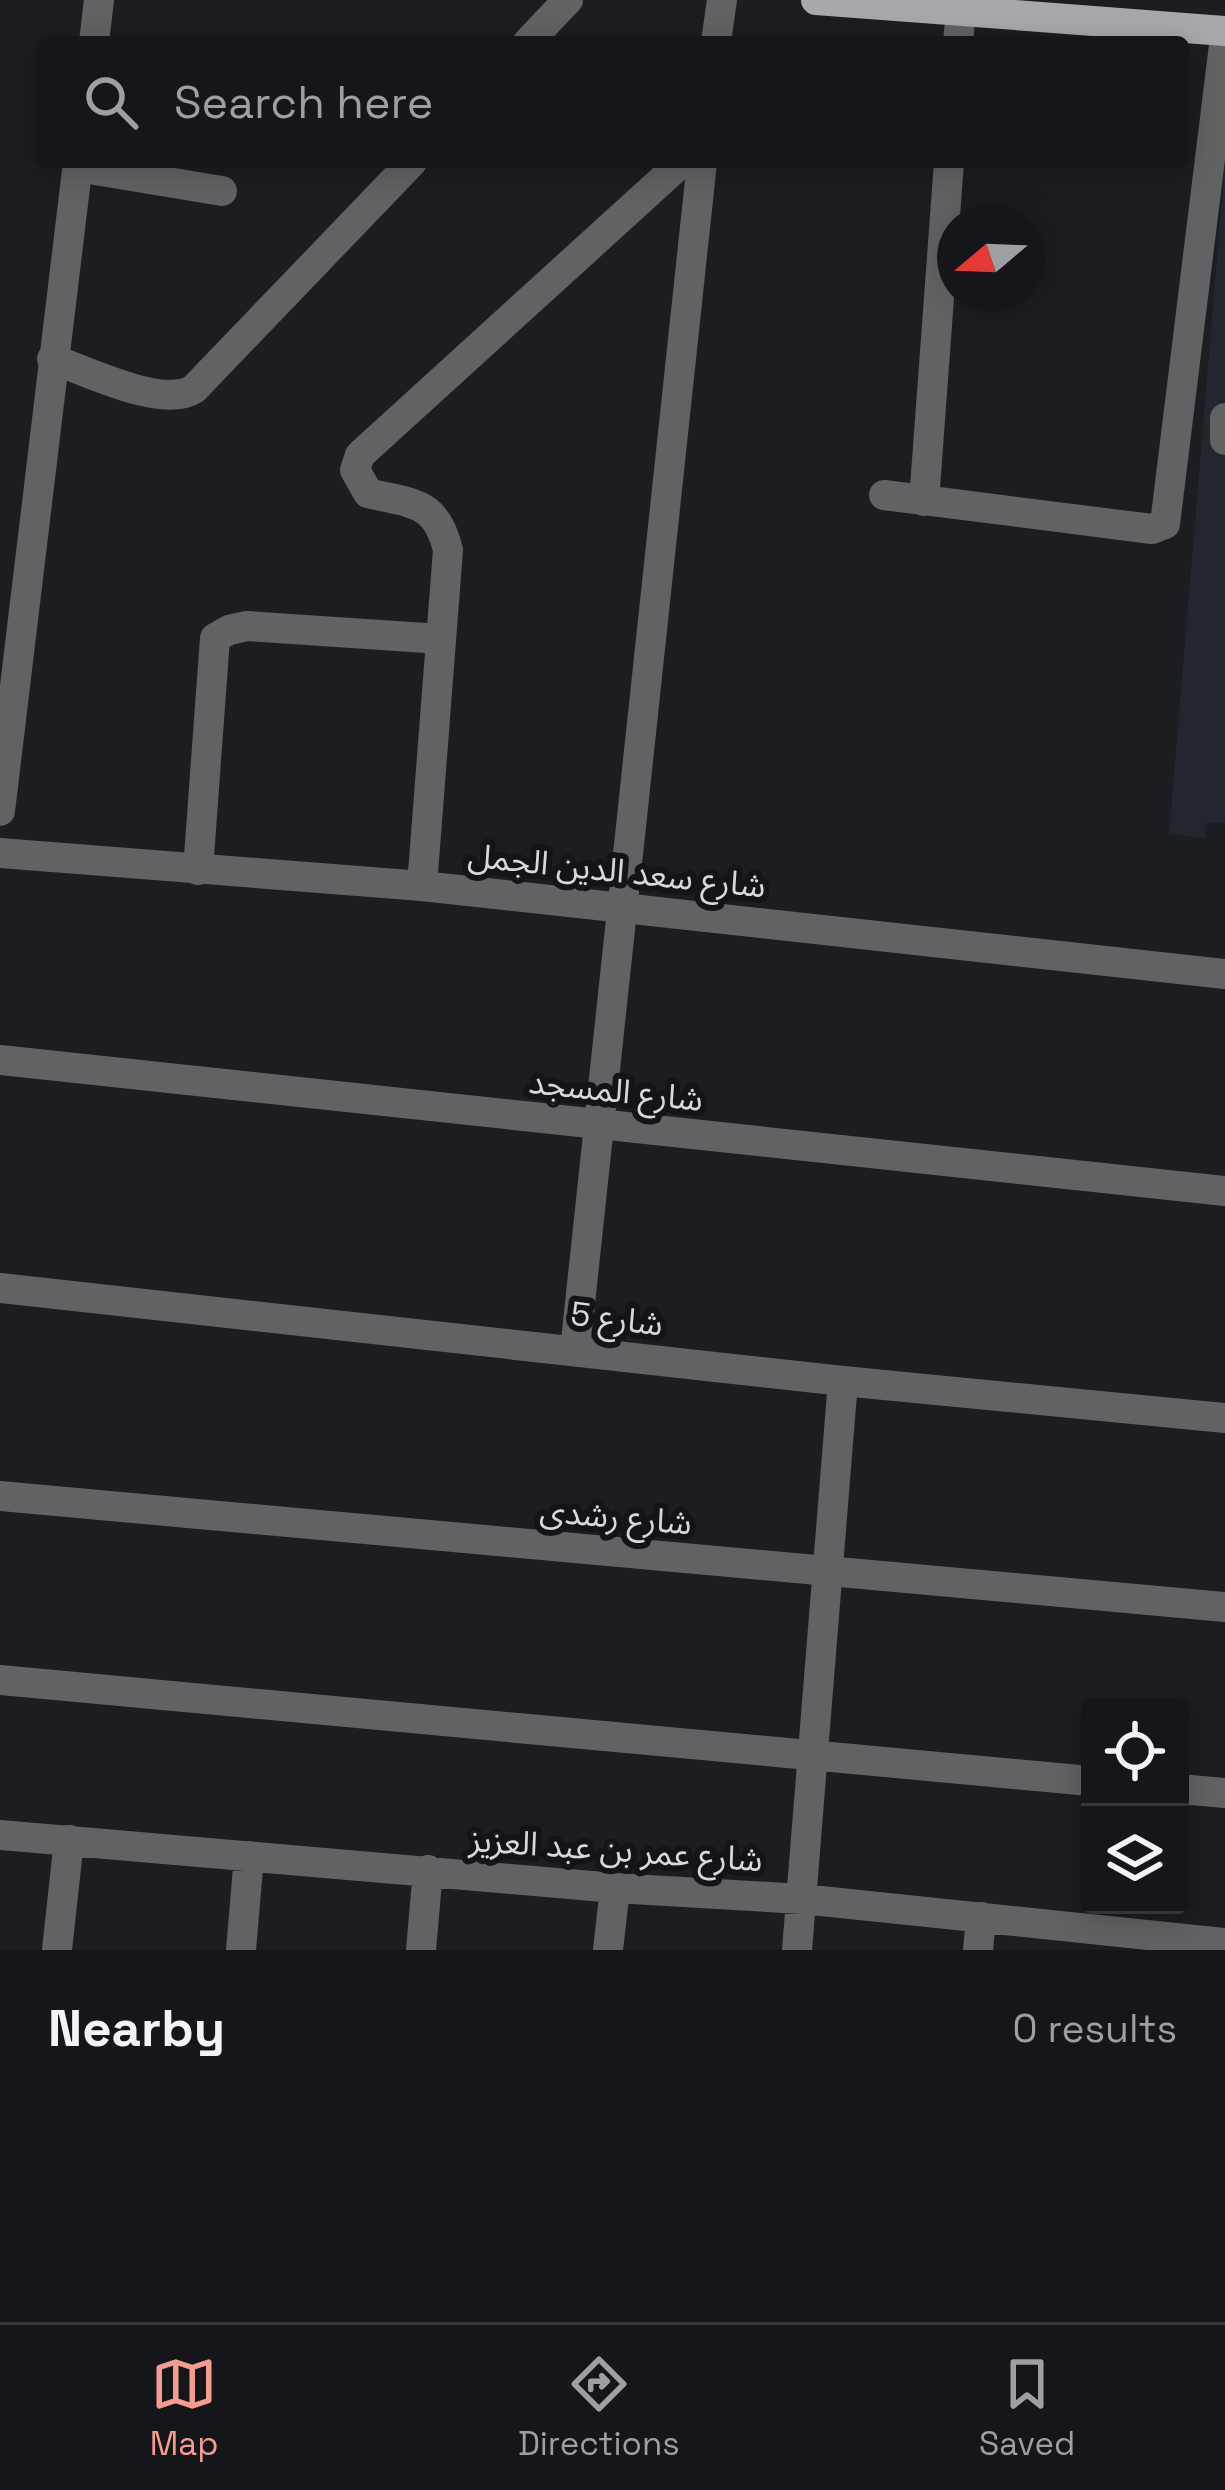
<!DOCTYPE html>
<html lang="en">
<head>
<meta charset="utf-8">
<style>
  :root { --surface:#151619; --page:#222326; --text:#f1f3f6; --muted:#9d9fa2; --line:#343538; --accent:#f59c90 }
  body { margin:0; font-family:"Space Grotesk","Noto Sans Arabic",sans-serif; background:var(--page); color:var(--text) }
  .controls { position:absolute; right:36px; bottom:36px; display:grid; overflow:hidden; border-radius:12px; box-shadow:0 6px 30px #0003 }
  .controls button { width:108px; height:108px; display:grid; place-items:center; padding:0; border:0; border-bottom:3px solid var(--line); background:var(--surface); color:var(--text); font:60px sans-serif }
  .compass { position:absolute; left:937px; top:204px; width:108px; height:108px; border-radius:50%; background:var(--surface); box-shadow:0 6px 30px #0003; rotate:251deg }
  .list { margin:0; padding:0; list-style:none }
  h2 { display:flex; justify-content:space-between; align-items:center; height:156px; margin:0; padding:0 48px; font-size:51px }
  h2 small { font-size:39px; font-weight:400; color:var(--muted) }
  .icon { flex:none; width:66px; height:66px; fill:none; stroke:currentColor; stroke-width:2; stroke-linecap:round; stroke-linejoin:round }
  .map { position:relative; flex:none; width:1225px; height:1950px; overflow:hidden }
  .search { position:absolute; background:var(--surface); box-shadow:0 6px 30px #0003; left:36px; right:36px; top:36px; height:132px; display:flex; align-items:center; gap:30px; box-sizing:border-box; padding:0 42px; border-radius:12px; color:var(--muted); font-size:45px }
  .sheet { height:372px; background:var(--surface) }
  nav { display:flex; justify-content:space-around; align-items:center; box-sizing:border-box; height:168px; border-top:3px solid var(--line); background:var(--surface); font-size:33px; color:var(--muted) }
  nav a { display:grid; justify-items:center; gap:6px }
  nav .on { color:var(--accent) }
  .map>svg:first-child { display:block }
  .built { fill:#22262e }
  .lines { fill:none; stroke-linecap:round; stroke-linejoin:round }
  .minor { stroke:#616264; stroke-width:30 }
  .major { stroke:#a6a8ac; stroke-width:30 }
  .labels { text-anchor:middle; stroke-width:12; stroke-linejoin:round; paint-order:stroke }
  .street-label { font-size:33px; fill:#d7d8da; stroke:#131417 }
</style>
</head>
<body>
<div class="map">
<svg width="1225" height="1950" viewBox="0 0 1225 1950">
  <rect width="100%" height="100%" fill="#1c1d21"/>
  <!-- built -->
  <path class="built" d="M1225,161v662h-19l-1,15 -36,-4z"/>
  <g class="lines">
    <!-- minor -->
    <path class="minor" d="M94,42l5,-42
      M528,42l40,-42
      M716,42l6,-42
      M958,42l3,-31
      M77,167l145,24
      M52,359c35,12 110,50 142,30l218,-227
      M1225,418v22
      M884,495l268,34 13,-5 60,-487
      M924,501l25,-339
      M0,811l78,-649
      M0,853l422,33 803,88
      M198,870l17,-232 14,-8 18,-4 194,13
      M422,886l26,-336c-12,-50 -36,-46 -80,-57l-13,-23 5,-15 322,-293
      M0,1060l1225,131
      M0,1288l843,93 382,37
      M575,1350l127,-1188
      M0,1496l1225,111
      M0,1680l1090,101
      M1180,1789l45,4
      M0,1835l615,53 187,11 423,44
      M57,1950l12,-110
      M241,1950l8,-94
      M421,1950l7,-80
      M608,1950l7,-62
      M797,1950l46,-569
      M978,1950l3,-33"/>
    <!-- major -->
    <path class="major" d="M816,0l409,31"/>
  </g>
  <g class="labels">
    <!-- street labels -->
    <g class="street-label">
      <text transform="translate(617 870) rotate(6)" y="12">شارع سعد الدين الجمل</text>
      <text transform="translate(616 1090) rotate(6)" y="12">شارع المسجد</text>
      <text transform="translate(617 1318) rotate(7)" y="12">شارع 5</text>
      <text transform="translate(616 1516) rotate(5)" y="12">شارع رشدى</text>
      <text transform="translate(616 1849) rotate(4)" y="12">شارع عمر بن عبد العزيز</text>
    </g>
  </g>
</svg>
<div class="controls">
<button><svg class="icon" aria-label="locate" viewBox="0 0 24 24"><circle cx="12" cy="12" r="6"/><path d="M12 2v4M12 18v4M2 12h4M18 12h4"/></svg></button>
<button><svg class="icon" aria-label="layers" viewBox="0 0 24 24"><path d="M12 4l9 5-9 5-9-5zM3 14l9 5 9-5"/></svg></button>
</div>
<svg class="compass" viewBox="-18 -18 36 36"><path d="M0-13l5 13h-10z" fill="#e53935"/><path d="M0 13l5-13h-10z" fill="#9d9fa2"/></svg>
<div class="search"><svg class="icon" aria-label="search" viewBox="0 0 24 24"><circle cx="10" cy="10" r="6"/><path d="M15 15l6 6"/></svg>Search here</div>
</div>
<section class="sheet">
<h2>Nearby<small>0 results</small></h2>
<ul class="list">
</ul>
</section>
<nav>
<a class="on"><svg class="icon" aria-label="map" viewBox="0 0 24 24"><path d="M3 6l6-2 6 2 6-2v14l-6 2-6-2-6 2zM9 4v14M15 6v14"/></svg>Map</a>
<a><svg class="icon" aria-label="directions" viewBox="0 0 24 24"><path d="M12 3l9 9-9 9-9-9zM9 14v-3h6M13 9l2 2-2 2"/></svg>Directions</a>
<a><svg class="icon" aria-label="saved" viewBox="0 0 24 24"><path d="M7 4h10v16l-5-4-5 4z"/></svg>Saved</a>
</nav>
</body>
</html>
